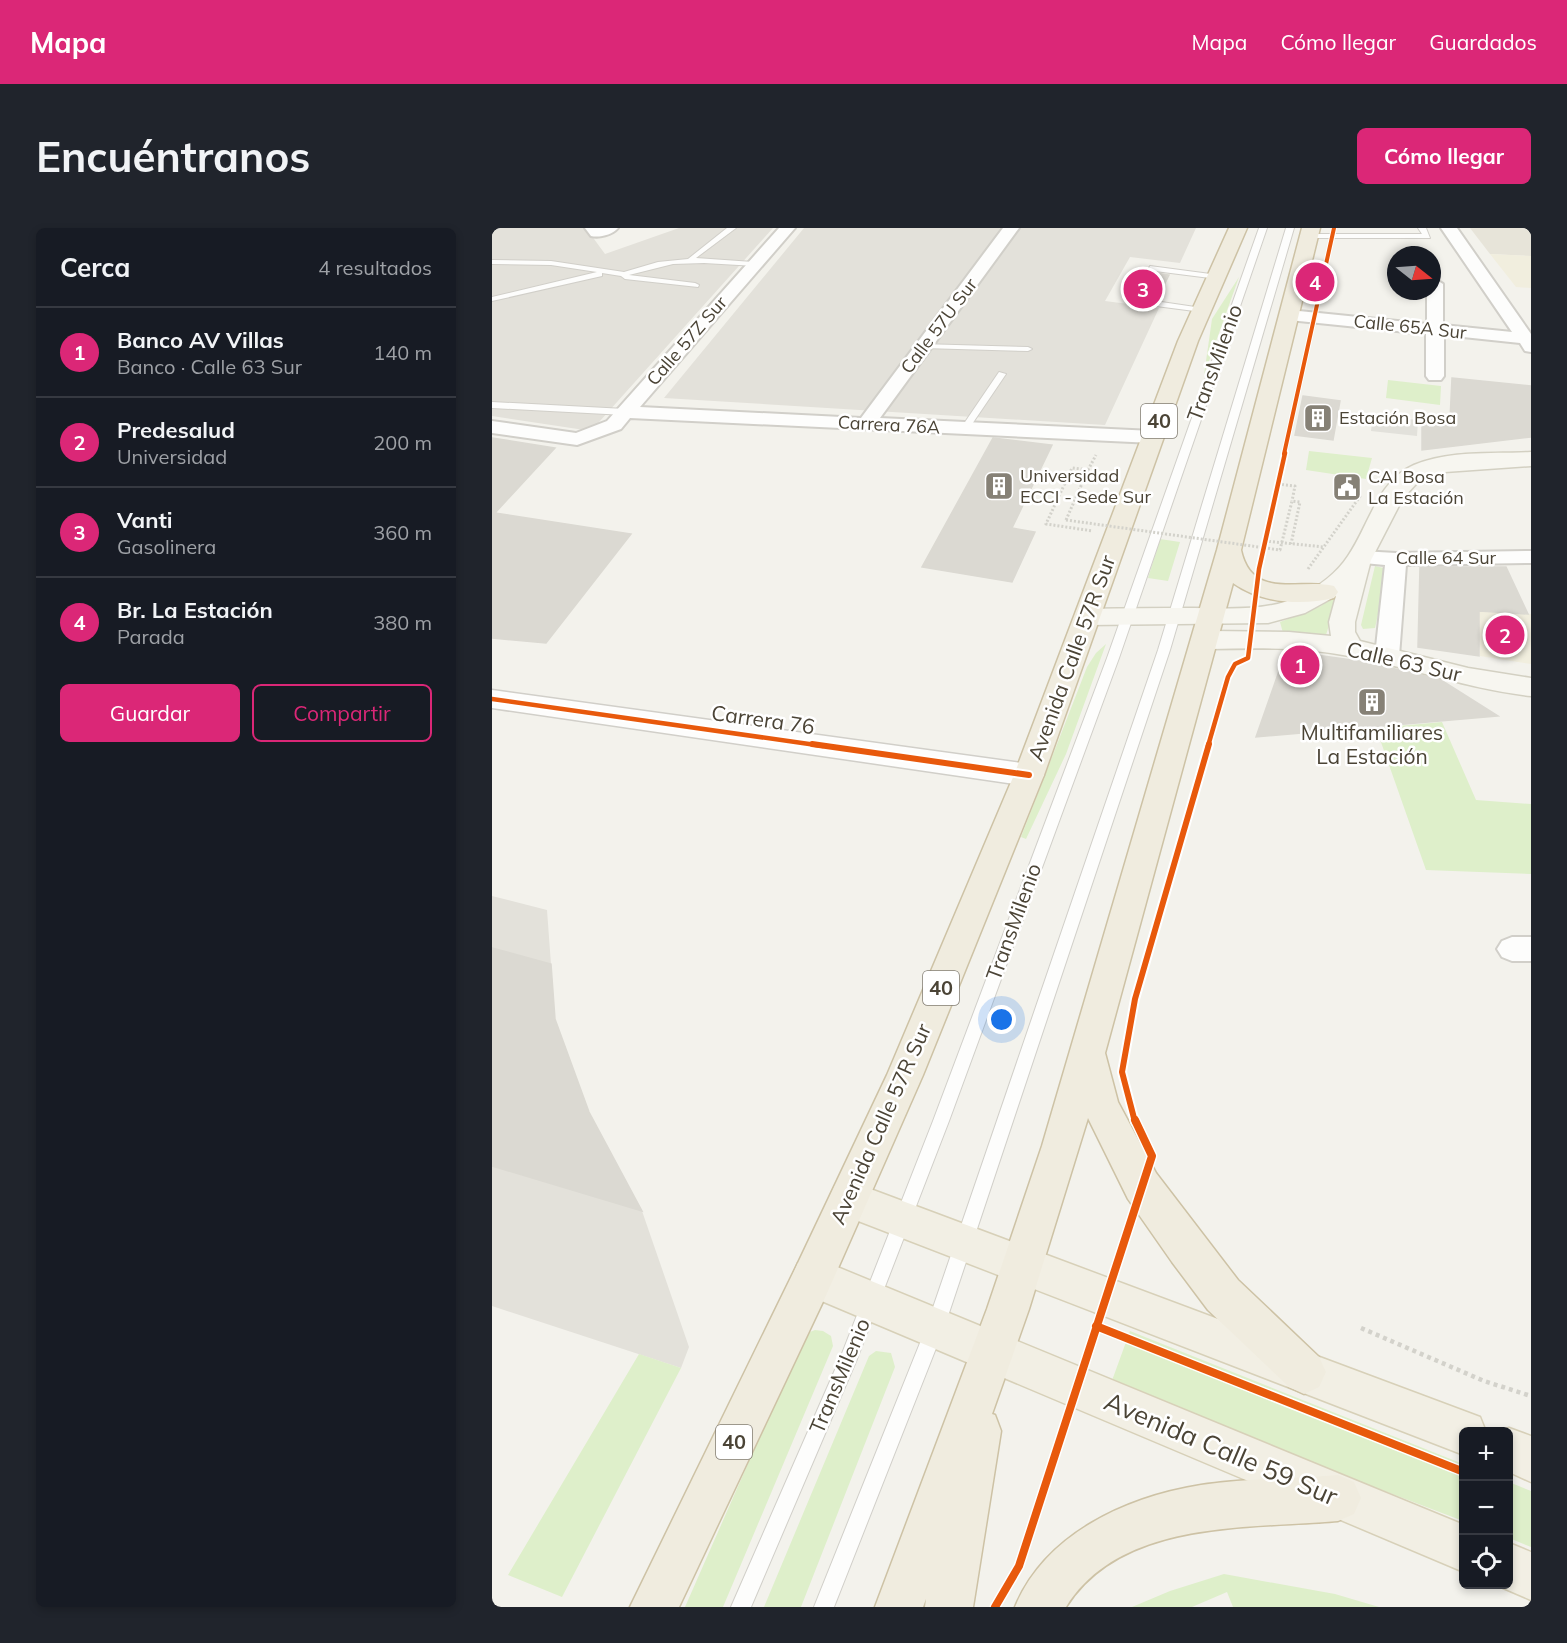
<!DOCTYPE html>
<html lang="es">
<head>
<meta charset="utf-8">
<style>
  :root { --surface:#171b24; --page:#20242c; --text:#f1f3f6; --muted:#9ea1a6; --line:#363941; --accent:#db2777 }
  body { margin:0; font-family:Mulish,sans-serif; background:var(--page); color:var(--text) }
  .controls { position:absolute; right:18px; bottom:18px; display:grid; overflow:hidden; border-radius:9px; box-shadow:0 3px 9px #0003 }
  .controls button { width:54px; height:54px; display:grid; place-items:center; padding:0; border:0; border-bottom:2px solid var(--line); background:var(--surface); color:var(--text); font:30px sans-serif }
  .compass { position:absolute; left:895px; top:18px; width:54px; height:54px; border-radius:50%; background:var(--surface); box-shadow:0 3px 9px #0003; rotate:107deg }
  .you { position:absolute; left:510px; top:792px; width:21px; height:21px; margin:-15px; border:4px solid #fff; border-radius:50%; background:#1a73e8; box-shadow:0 0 0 9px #1a73e833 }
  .badge { display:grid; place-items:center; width:39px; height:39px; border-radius:50%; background:var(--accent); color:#fff; font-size:20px; font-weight:700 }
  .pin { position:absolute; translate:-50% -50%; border:3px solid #fff; box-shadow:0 2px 6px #0006 }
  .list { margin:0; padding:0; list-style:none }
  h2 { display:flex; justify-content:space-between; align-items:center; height:78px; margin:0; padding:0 24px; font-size:26px }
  h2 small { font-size:20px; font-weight:400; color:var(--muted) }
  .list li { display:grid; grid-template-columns:39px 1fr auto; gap:18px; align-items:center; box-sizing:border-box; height:90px; padding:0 24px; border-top:2px solid var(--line) }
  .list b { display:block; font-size:22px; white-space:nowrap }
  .list p { margin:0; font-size:20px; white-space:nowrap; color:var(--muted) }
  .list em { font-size:20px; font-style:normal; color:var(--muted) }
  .actions { display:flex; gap:12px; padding:18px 24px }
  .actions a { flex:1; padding:14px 0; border:2px solid var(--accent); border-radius:9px; text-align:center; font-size:21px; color:var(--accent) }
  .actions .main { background:var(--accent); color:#fff }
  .icon { flex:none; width:33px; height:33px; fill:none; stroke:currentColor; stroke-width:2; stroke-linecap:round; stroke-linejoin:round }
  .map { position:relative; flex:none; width:1039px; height:1379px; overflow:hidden; border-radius:9px }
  header { display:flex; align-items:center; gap:36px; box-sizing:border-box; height:84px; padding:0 30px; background:var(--accent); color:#fff }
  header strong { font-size:28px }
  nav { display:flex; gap:33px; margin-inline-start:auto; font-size:21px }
  .intro { display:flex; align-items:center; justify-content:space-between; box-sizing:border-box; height:144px; padding:0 36px }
  h1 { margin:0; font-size:42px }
  .button { padding:15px 27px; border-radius:9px; background:var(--accent); color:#fff; font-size:21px; font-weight:700 }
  main { display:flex; gap:36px; padding:0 36px }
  aside { flex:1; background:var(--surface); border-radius:9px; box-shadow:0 3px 9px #0003 }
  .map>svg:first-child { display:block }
  .residential { fill:#e7e4d9 }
  .industrial { fill:#e3e1da }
  .education { fill:#f1eede }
  .green { fill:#deefca }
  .parking { fill:#e2e1db }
  .building { fill:#dbd9d2; stroke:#dbd9d2; stroke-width:1.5 }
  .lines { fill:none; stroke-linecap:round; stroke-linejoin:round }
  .service-casing { stroke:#d1cfc9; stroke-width:2 }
  .minor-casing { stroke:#d1cfc9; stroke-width:4 }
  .tertiary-casing { stroke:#d1cfc9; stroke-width:3 }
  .secondary-casing { stroke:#d3d0c2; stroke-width:3 }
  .primary-casing { stroke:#d7d0b8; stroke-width:3 }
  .trunk-casing { stroke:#cdc2a5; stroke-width:3 }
  .path-far1 { stroke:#d3d2cb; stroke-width:3; stroke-dasharray:2 2; stroke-linecap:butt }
  .path { stroke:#d3d2cb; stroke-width:4.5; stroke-dasharray:4 4; stroke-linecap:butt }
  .service { fill:#fdfdfc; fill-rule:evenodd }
  .minor { fill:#fdfdfc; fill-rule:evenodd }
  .tertiary { fill:#fdfdfc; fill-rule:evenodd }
  .secondary { fill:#f7f6f0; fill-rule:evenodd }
  .primary { fill:#f2efe4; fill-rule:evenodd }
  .trunk { fill:#f0ecdf; fill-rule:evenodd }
  .path-bridge { stroke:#d3d2cb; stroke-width:3; stroke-dasharray:2 2; stroke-linecap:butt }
  .cycleway-far3-casing { stroke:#fff; stroke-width:6 }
  .cycleway-far2-casing { stroke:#fff; stroke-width:8 }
  .cycleway-far1-casing { stroke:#fff; stroke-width:10 }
  .cycleway-casing { stroke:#fff; stroke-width:11 }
  .cycleway-far3 { stroke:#e8590c; stroke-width:4 }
  .cycleway-far2 { stroke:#e8590c; stroke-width:4.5 }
  .cycleway-far1 { stroke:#e8590c; stroke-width:6 }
  .cycleway { stroke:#e8590c; stroke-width:8 }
  .labels { text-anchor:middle; stroke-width:5; stroke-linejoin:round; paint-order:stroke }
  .far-street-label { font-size:18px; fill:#4b4436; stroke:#fff }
  .far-poi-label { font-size:18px; fill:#4b4436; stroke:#fff; text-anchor:start }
  .shield { fill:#fff; stroke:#817c72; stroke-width:1.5 }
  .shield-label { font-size:20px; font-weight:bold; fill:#4b4436 }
  .street-label { font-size:21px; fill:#4b4436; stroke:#fff }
  .poi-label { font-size:21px; fill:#4b4436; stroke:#fff }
  .near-street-label { font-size:26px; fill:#4b4436; stroke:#fff }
</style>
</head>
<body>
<header>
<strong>Mapa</strong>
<nav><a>Mapa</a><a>Cómo llegar</a><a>Guardados</a></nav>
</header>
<div class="intro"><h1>Encuéntranos</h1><a class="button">Cómo llegar</a></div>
<main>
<aside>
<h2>Cerca<small>4 resultados</small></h2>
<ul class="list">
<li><span class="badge">1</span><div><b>Banco AV Villas</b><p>Banco · Calle 63 Sur</p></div><em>140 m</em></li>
<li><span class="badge">2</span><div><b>Predesalud</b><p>Universidad</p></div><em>200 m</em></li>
<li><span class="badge">3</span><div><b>Vanti</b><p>Gasolinera</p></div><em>360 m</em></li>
<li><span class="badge">4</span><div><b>Br. La Estación</b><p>Parada</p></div><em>380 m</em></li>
</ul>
<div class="actions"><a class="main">Guardar</a><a>Compartir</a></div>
</aside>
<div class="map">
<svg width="1039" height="1379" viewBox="0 0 1039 1379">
  <rect width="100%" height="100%" fill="#f3f2ec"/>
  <!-- residential -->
  <path class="residential" d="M978,0h61v28l-41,-2z"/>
  <!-- industrial -->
  <path class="industrial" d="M0,0h94l19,26 74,-26h94l-182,203 -99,-15z
    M312,0h392l-16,35 -50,-6 -25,44 54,7 -54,117 -441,-27z
    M0,668l55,14 8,109 34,93 53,99 47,136 -8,21 -189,-62z"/>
  <!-- education -->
  <path class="education" d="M998,26l41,2v32l-15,-1z
    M987,383l52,3v50l-51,-8z"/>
  <!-- green -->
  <path class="green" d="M747,49l-35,98 8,-56z
    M896,152l53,6 -1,19 -54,-7z
    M817,223l63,7 -6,21 -60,-9z
    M668,311l20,3 -12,39 -20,-3z
    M883,338l13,3 -13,59 -12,1 -2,-4z
    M847,365l-13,42 -43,-2 -3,-11 41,-16z
    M614,416l-40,110 -40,85 -5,-2 66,-170 9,-14z
    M950,494l34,78 55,4v70l-105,-4 -50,-142z
    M323,1102l8,1 8,5 2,10 -110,261h-38l120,-273z
    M638,1103l333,133v57l-353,-135z
    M384,1123l15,2 4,14 -94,240h-37l105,-251z
    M147,1126l42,14 -119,229 -54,-22z
    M1017,1254l22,9v56l-22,-9z
    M732,1346l111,20 44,13h-146l-6,-15 -35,15h-60l38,-16z"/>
  <!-- parking -->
  <path class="parking" d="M881,187l45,5 -1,16 -46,-5z"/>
  <!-- building -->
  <path class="building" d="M643,41l10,2 5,5 6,-3 13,2 -10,20 -12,-2 -1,-3 -7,-2 -4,3 -11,-1z
    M960,150l79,8v51l-109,13v-34l28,4z
    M811,168l37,5 -7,39 -38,-5z
    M0,210l63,10 -60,65 136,21 -85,109 -54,-5z
    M501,210l59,7 -40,83 23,4 -23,50 -90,-15z
    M928,339h86l22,47 -49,-3v45l-61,-9z
    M817,426l57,8 75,18 57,36 -242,21 28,-80z
    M0,720l59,16 4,55 34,93 53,99 -150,-45z"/>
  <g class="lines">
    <!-- service casing -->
    <g class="service-casing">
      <path id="service" d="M235,0h9l-40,30 57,4 4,2 -1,2 -52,-3 -31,1 -44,11 66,8 4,2 -1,2 -73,-8 -4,-3 -19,-3v3l-110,25v-4l105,-25 -46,-7 -59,-1v-4l59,1 73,11 34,-10 30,-3z
        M767,0h8l-148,430 -170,463 -92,238 -106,248h-20l110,-251 92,-235 174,-463z
        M794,0h8l-124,422 -226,678 -110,279h-20l112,-279 232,-678z
        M926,0h8l4,10h-121l-4,-2 4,-2h113z
        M658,38l68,9 4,2 -4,2 -63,-8 -4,3 -4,-2z
        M646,62l7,2 -4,7 61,9 4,2 -4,2 -69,-9z
        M428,116l108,3 4,2 -4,2 -105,-3 -4,-2z
        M507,144l7,2 -38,56h-6l-1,-2z
        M0,174l133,7 4,3 -4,3 -133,-7z"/>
    </g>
    <!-- minor casing -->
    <g class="minor-casing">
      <path id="minor" d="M93,0h33c-6,7 -19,10 -27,8z
        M287,0h16l-155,179 221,11 142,-190h16l-139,190 273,13 7,2 3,4 -3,4 -7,2 -523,-25 -9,11 -44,16 -85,-12v-12l84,12 31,-12z
        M949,0h16l74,106v18l-6,-1 -5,-8 -76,-8v41l-3,4h-12l-3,-4v-42l-137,-14 -8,-5 8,-5 138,14v-33h5v-11l3,-1 8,5v41l69,7z
        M869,323l35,2 135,-2v12l-125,2 -7,91 -4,5 -8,3 -8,-3 -4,-5 10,-91 -32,-3 -3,-5 3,-5z
        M1020,709h19v24h-19l-10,-4 -5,-8 5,-8z"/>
    </g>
    <!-- tertiary casing -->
    <g class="tertiary-casing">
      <path id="tertiary" d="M0,462l537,74 11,4 4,7 -4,7 -11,4 -537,-78z"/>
    </g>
    <!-- secondary casing -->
    <g class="secondary-casing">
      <path id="secondary" d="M1039,224v14l-86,6 -15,3 -12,7 -15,16 -32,62 -16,62v10l5,9 108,27 63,10v18c-64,-7 -124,-30 -188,-41 -43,-8 -88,-7 -132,-6l-9,-3 -4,-6 4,-6 9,-3 78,1 42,4 -2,-14 7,-26 -31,17 -37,10 -180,2 -9,-2 -4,-6 4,-6 9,-2c35,-1 70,-1 105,-1 36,0 74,4 107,-12 18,-9 37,-23 48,-40 21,-30 29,-75 66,-91 35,-15 80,-11 117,-13z"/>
    </g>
    <!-- primary casing -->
    <g class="primary-casing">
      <path id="primary" d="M357,953l615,230 16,6 6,15h-22v23l-629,-243 -6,-13 6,-13z
        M321,1029l651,268v47l-666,-281 -6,-14 6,-14z
        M1017,1200l22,8v46l-22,-10v-40h-10z
        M1017,1315l22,9v48l-37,-16h15z"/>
    </g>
    <!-- trunk casing -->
    <g class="trunk-casing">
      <path id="trunk" d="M737,0h18l-49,113 -154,434 -121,300 -95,216 -149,316h-49l168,-344 89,-188 127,-300 164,-434z
        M810,0h18l-79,322c11,51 59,28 93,36l4,6 -4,6c-33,8 -73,5 -101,-15l-128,470 13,49 38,71 82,107 81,77 7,15 -7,15 -15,7 -15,-7 -81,-77 -36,-48 -44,-63 -40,-81 -59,191 -37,105 3,1 6,16 -28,176h-48l1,-8 -3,8h-48l112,-298 55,-163 175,-596z
        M846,1247l16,7 7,16 -7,16 -16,7c-89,8 -217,-2 -272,86h-51c30,-73 111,-110 186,-122 45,-7 92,-6 137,-10z"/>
    </g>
    <!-- path-far1 -->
    <path class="path-far1" d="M596,242l8,-15
      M786,256l17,2 -3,15
      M574,292l22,-50 -16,-2 -26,56 47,7
      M773,313l59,6
      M816,341l53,-74"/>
    <!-- path -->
    <path class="path" d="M869,1100l123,53 47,15"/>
    <!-- service -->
    <use href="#service" class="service"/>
    <!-- minor -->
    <use href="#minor" class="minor"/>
    <!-- tertiary -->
    <use href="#tertiary" class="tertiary"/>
    <!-- secondary -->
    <use href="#secondary" class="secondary"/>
    <!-- primary -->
    <use href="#primary" class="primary"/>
    <!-- trunk -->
    <use href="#trunk" class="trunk"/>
    <!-- path-bridge -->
    <path class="path-bridge" d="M574,292l214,30 12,-49 8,1 -9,42"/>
    <!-- cycleway-far3 casing -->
    <g class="cycleway-far3-casing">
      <path id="cycleway-far3" d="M792,226l50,-226"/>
    </g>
    <!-- cycleway-far2 casing -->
    <g class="cycleway-far2-casing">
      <path id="cycleway-far2" d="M0,471l331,47
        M716,518l20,-69 7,-13 13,-6 11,-89 26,-116"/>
    </g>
    <!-- cycleway-far1 casing -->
    <g class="cycleway-far1-casing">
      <path id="cycleway-far1" d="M320,516l217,31
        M643,894l-13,-50 13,-73 74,-255"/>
    </g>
    <!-- cycleway casing -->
    <g class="cycleway-casing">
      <path id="cycleway" d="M604,1098l368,146
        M503,1379l24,-41 133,-410 -17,-36"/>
    </g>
    <!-- cycleway-far3 -->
    <use href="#cycleway-far3" class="cycleway-far3"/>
    <!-- cycleway-far2 -->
    <use href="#cycleway-far2" class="cycleway-far2"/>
    <!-- cycleway-far1 -->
    <use href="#cycleway-far1" class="cycleway-far1"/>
    <!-- cycleway -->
    <use href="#cycleway" class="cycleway"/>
  </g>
  <!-- icons -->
  <defs>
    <g id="building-square" transform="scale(1.5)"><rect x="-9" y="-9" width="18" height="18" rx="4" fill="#868176" stroke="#fff"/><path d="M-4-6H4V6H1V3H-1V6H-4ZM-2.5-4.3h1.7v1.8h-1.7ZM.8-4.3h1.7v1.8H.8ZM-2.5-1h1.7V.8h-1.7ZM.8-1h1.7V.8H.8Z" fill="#fff"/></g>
    <g id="civic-square" transform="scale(1.5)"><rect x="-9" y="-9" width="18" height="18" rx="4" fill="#868176" stroke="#fff"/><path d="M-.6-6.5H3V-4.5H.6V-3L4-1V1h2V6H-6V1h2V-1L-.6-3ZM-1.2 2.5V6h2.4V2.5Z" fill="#fff"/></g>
  </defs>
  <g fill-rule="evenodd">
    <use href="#building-square" x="826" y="190"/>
    <use href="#building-square" x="507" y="258"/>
    <use href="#civic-square" x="855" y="259"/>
    <use href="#building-square" x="880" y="474"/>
  </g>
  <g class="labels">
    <!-- far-street labels -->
    <g class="far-street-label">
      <text transform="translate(447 98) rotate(-53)" y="6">Calle 57U Sur</text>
      <text transform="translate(918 99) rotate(6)" y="6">Calle 65A Sur</text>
      <text transform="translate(195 113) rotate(-49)" y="6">Calle 57Z Sur</text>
      <text transform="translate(397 197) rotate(3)" y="6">Carrera 76A</text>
      <text x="954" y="336">Calle 64 Sur</text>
    </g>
    <!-- far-poi labels -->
    <g class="far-poi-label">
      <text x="847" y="196">Estación Bosa</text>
      <text x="528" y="254">Universidad<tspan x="528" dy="21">ECCI - Sede Sur</tspan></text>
      <text x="876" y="255">CAI Bosa<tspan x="876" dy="21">La Estación</tspan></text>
    </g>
    <!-- shield labels -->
    <g class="shield">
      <rect x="649" y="176" width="36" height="34" rx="4.5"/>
      <rect x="431" y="743" width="36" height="34" rx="4.5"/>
      <rect x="224" y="1197" width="36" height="34" rx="4.5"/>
    </g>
    <g class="shield-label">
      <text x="667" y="200">40</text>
      <text x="449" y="767">40</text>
      <text x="242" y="1221">40</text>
    </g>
    <!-- street labels -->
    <g class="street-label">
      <text transform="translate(723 135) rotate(-70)" y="7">TransMilenio</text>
      <text transform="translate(580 430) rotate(-70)" y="7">Avenida Calle 57R Sur</text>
      <text transform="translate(912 434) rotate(13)" y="7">Calle 63 Sur</text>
      <text transform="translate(271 492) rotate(8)" y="7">Carrera 76</text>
      <text transform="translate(522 694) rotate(-70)" y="7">TransMilenio</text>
      <text transform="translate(389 896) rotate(-66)" y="7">Avenida Calle 57R Sur</text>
      <text transform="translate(348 1148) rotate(-67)" y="7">TransMilenio</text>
    </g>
    <!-- poi labels -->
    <g class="poi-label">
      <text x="880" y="512">Multifamiliares<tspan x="880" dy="24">La Estación</tspan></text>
    </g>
    <!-- near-street labels -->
    <g class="near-street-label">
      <text transform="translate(729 1221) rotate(23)" y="9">Avenida Calle 59 Sur</text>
    </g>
  </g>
</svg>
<div class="controls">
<button>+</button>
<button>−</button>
<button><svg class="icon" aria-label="locate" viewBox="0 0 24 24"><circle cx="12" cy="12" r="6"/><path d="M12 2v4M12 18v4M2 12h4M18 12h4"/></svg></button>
</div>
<svg class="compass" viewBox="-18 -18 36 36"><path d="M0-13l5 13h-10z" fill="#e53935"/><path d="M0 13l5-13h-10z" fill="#9ea1a6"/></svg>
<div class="you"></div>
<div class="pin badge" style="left:808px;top:437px">1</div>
<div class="pin badge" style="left:1013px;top:407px">2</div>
<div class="pin badge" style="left:651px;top:61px">3</div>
<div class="pin badge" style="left:823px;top:54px">4</div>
</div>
</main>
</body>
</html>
